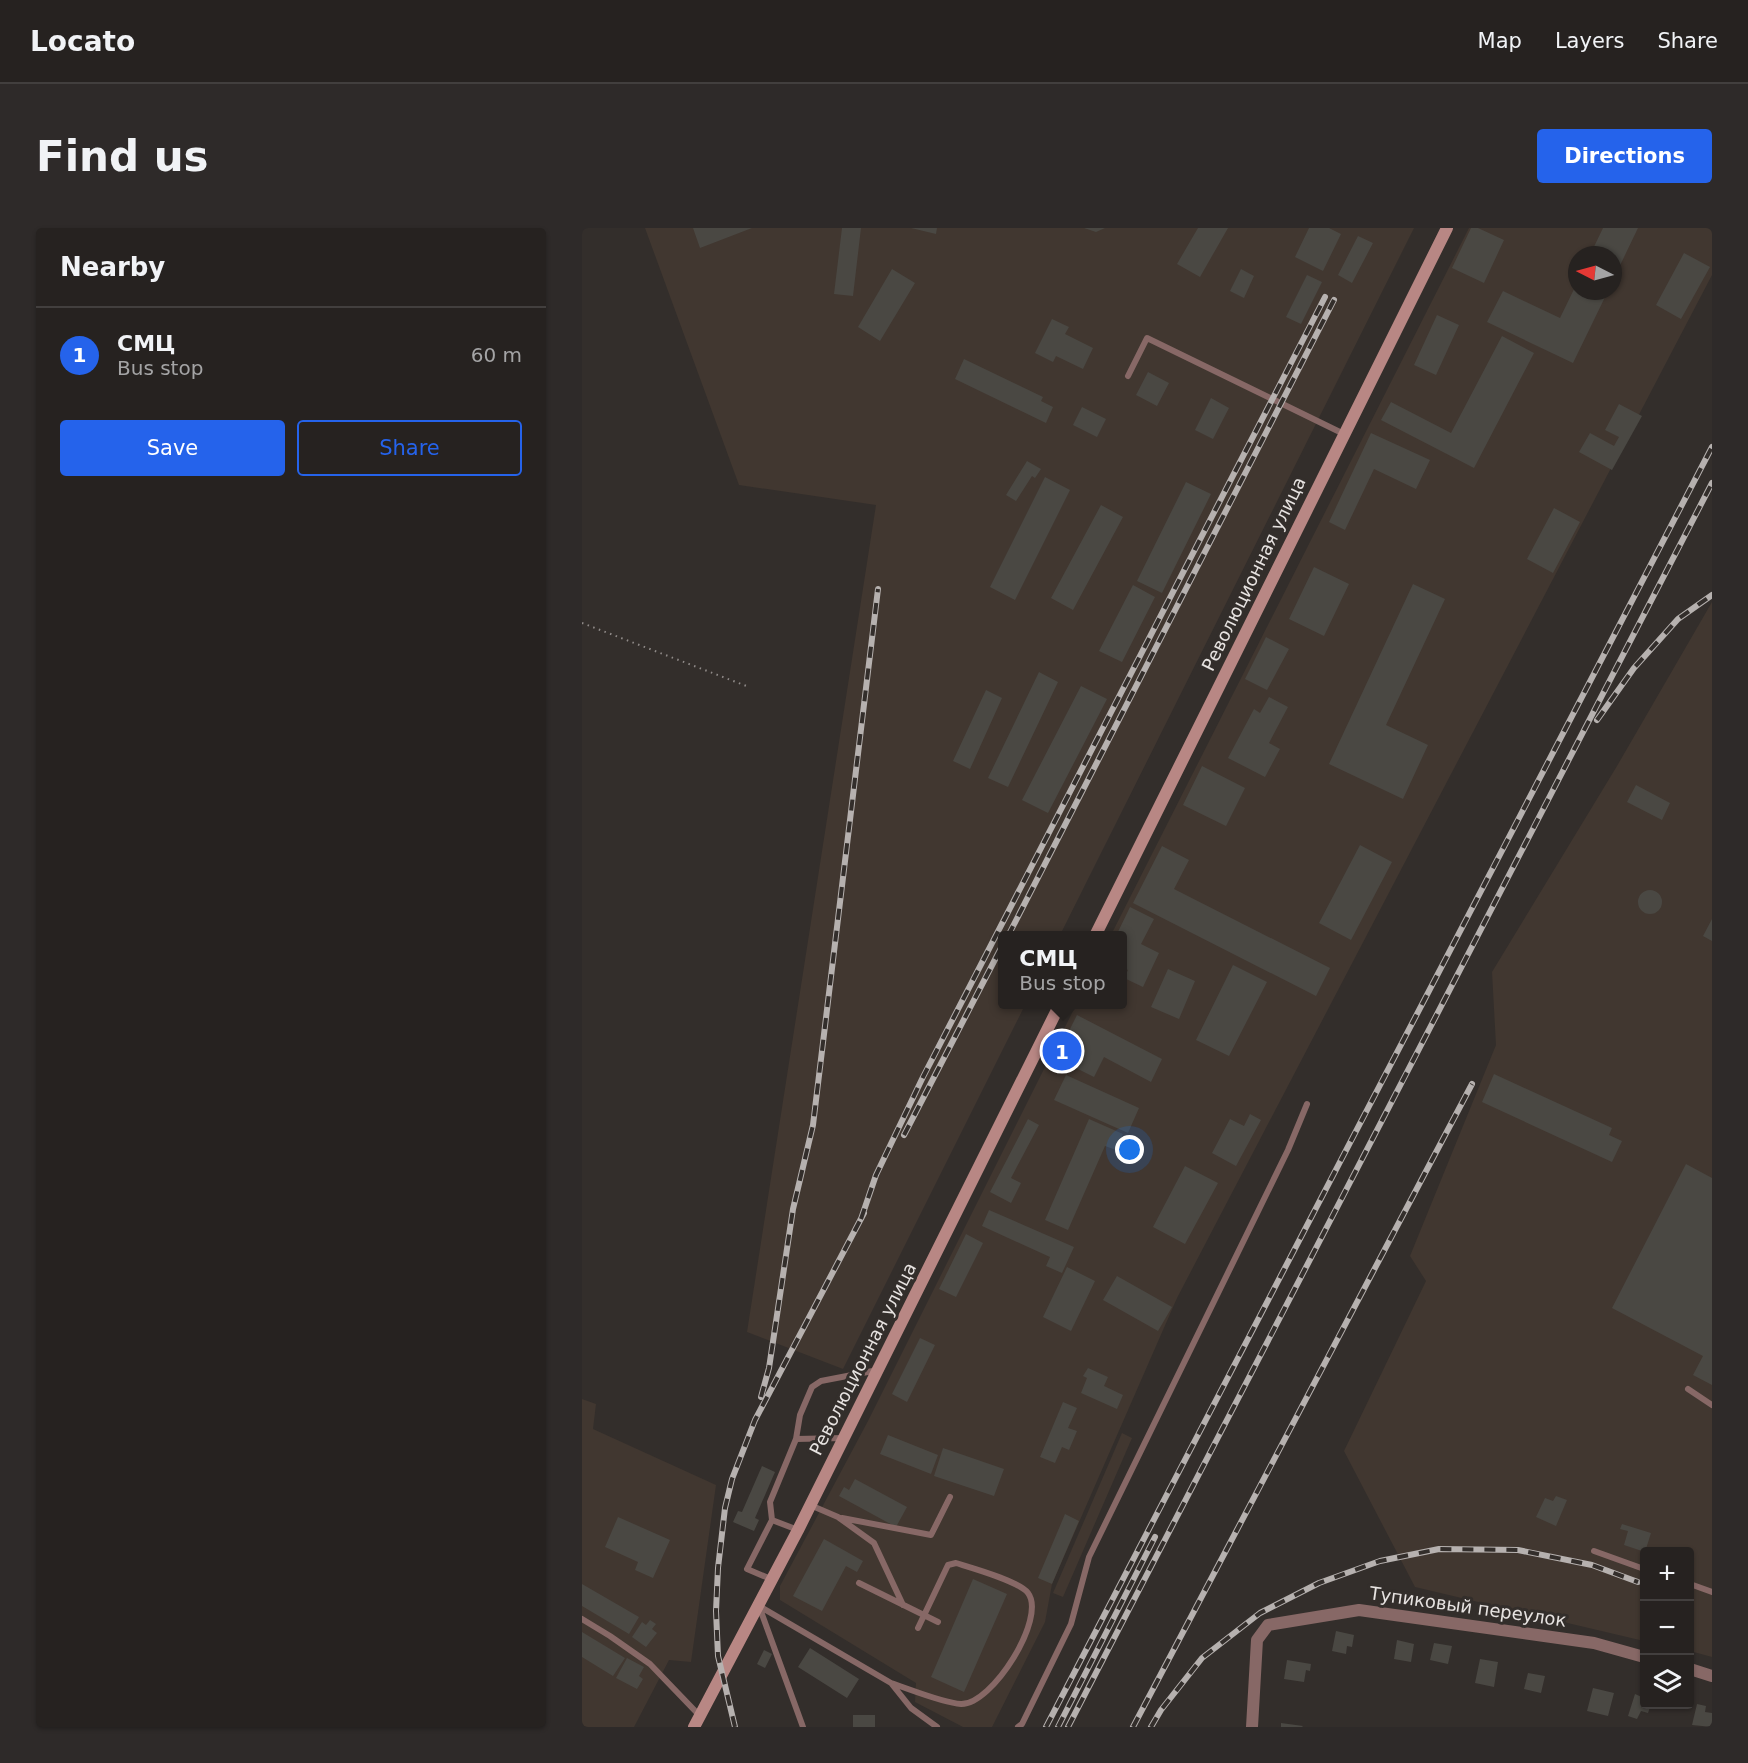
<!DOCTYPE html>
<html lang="en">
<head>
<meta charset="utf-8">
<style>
  :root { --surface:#262220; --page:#2e2a29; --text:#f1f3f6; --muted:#a4a4a5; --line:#423f3e; --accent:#2563eb }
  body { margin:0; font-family:"DejaVu Sans",sans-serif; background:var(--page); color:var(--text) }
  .controls { position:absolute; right:18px; bottom:18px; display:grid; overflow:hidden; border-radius:6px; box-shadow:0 2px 4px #0004 }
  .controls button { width:54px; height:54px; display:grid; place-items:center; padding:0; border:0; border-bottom:2px solid var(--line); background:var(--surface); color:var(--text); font:30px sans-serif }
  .compass { position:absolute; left:986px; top:18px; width:54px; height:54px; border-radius:50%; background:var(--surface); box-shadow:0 2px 4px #0004; rotate:276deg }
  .you { position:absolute; left:548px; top:922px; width:21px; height:21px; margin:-15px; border:4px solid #fff; border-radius:50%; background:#1a73e8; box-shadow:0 0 0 9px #1a73e833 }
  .badge { display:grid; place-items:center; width:39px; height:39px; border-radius:50%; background:var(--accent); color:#fff; font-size:20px; font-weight:700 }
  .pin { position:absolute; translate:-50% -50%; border:3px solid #fff; box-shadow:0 2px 6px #0006 }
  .popup { position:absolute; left:416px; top:703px; width:129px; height:78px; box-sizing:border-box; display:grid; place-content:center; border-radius:6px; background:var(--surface); filter:drop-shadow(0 2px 4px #0005); font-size:20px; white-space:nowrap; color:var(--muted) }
  .popup b { font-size:22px; color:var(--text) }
  .popup::after { content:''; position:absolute; left:50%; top:100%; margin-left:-12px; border:12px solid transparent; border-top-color:var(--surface) }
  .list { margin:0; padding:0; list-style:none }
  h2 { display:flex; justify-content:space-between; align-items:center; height:78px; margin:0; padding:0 24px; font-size:26px }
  h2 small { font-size:20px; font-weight:400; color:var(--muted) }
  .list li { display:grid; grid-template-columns:39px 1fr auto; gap:18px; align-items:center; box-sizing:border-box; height:96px; padding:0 24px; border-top:2px solid var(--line) }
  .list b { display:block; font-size:22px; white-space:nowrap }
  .list p { margin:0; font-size:20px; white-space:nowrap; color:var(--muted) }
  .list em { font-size:20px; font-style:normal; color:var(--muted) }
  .actions { display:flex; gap:12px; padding:18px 24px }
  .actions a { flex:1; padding:14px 0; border:2px solid var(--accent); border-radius:6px; text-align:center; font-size:21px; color:var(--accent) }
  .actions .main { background:var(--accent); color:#fff }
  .icon { flex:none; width:33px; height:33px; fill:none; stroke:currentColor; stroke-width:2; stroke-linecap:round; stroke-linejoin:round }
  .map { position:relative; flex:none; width:1130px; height:1499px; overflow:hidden; border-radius:6px }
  header { display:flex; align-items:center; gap:36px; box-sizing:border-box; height:84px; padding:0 30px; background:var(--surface); border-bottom:2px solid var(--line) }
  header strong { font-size:28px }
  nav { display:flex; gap:33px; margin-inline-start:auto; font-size:21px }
  .intro { display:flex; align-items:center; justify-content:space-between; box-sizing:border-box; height:144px; padding:0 36px }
  h1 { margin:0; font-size:42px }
  .button { padding:15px 27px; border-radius:6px; background:var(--accent); color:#fff; font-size:21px; font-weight:700 }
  main { display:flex; gap:36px; padding:0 36px }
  aside { flex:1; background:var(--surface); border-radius:6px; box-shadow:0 2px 4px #0004 }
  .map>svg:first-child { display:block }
  .built { fill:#413730; fill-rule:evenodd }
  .building { fill:#4a4843 }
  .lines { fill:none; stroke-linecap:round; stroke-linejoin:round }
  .path { stroke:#908b89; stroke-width:2; stroke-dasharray:1.5 4.5; stroke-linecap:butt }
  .service { stroke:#876866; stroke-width:6 }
  .minor { stroke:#876866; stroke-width:12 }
  .secondary { stroke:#b88784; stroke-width:12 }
  .rail-casing { stroke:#b6b1af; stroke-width:6 }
  .rail { stroke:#332e2b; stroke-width:4; stroke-dasharray:11; stroke-linecap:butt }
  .labels { text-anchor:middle; stroke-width:6; stroke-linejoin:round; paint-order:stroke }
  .street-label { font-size:18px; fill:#e7e3e1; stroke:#332e2b }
</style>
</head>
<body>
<header>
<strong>Locato</strong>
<nav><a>Map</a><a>Layers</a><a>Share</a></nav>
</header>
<div class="intro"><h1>Find us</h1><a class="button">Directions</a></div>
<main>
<aside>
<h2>Nearby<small></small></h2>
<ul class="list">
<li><span class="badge">1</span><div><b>СМЦ</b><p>Bus stop</p></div><em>60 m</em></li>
</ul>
<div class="actions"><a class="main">Save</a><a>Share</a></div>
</aside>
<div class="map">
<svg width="1130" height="1499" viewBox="0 0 1130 1499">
  <rect width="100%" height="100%" fill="#332e2b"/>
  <!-- built -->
  <path class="built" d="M63,0h769l-354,707 -58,1v68l23,1 -182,364 -96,-37 129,-827 -137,-20z
    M887,0h243v47l-535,1023 -125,286 -7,38 -53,105h-29l-48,-25 1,-19 -136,-83v-14l88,-165 208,-416 46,-1v-68l-11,-1zM995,27h36v36h-36z
    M1130,374v1055l-22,-6v-99h-46v89l-229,-54 -71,-136 82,-170 -16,-25 86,-211 -4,-73 125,-206z
    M0,1171l14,5 -3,25 123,56 -25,177 -22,-2 -35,67h-52z
    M540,1205l10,5 -69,159 -10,-4z"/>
  <!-- building -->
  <path class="building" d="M111,0h59l-52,20z
    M260,0h19l-8,68 -19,-2z
    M329,0h26l-1,6z
    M502,0h21l-9,4z
    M616,0h30l-28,49 -23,-13z
    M727,0h20l12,6 -18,37 -28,-14z
    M889,0h7l26,12 -20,43 -32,-15z
    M1021,0h35l-25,52v-25h-23z
    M776,8l15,7 -21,40 -14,-8z
    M1102,25l26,14 -29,52 -25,-14z
    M310,41l23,14 -35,58 -22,-14z
    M659,41l13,7 -10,22 -14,-7z
    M725,47l15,7 -21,42 -15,-7z
    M995,55v8h31l-35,72 -86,-41 16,-31 57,27z
    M855,87l22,10 -23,50 -22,-10z
    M470,91l17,8 -4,7 28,14 -10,21 -27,-13 -3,6 -18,-9z
    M920,108l32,17 -60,115 -93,-48 10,-18 60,31z
    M382,131l79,38 -2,4 12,6 -7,16 -91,-44z
    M566,144l21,11 -12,23 -21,-11z
    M629,170l18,10 -16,31 -18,-9z
    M1037,176l23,12 -30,54 -33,-18 11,-19 24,13 5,-9 -14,-7z
    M500,179l24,12 -9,18 -24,-12z
    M789,205l59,27 -14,29 -42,-20 -29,61 -16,-8z
    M445,233l14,8 -6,9 -3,-2 -16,25 -10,-6z
    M463,249l25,13 -55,110 -25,-13z
    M604,254l25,12 -49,99 -25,-12z
    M519,277l22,12 -50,93 -22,-12z
    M972,280l26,14 -27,51 -26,-14z
    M732,339l35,17 -25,52 -35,-17z
    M831,356l32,15 -59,126 42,20 -25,54 -74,-35z
    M551,357l22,12 -33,65 -23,-11z
    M684,409l23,12 -22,41 -22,-11z
    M457,444l19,10 -50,105 -20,-9z
    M499,458l26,13 -59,114 -26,-13z
    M404,462l16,8 -32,71 -17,-8z
    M687,469l19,10 -19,36 11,6 -15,28 -37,-19 26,-49 6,4z
    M620,538l43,22 -19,38 -43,-21z
    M1054,557l34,18 -8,17 -35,-18z
    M778,617l32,17 -41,78 -32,-17z
    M580,618l27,14 -15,29 156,79 -14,28 -183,-93z
    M1056 674a12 12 0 1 1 24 0a12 12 0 1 1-24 0Z
    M548,679l24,12 -13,25 18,9 -16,34 -19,-9 4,-8 -6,-3v-31h-6z
    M1130,691v22l-9,-5z
    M651,737l34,17 -38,74 -33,-16z
    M586,741l27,12 -16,38 -28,-12z
    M495,787l85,44 -11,23 -47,-25 -10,20 -20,-10 10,-21 -18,-9z
    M912,846l118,54 -3,7 13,6 -10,21 -130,-60z
    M484,847l73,33 -11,25 -74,-33z
    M668,886l11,6 -25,46 -24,-13 18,-34 14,7z
    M446,891l11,6 -28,53 10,5 -10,20 -21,-11z
    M507,891l34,15 -7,16 -11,-4 -37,84 -23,-10z
    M1104,936l26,14v207l-19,-10 10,-19 -91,-48z
    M603,938l33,17 -33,61 -32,-17z
    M407,982l85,37 -12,26 -16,-7 4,-9 -68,-31z
    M384,1006l17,9 -27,54 -17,-8z
    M485,1039l28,14 -24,50 -28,-14z
    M535,1048l55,31 -14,24 -55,-31z
    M338,1110l15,7 -28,57 -15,-8z
    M506,1140l20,9 -4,9 19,9 -6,14 -36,-16 6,-15 -4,-2z
    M481,1174l14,6 -9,20 9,3 -8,19 -7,-3 -7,16 -15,-6z
    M306,1207l50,20 -7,19 -51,-20z
    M361,1220l61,21 -10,27 -60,-20z
    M180,1238l13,6 -20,46 4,2 -5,11 -21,-9 5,-11 4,1z
    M273,1251l52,28 -11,20 -57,-31 5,-9 5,3z
    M974,1268l11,4 -11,26 -20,-9 9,-19 8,3z
    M483,1286l14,7 -27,63 -14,-6z
    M36,1289l52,23 -17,38 -18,-8 3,-8 -33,-15z
    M1040,1296l29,9 -6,19 -21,-7 4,-14 -8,-2z
    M242,1311l39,22 -6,11 -11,-6 -24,45 -29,-15z
    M391,1351l34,15 -43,98 -33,-15z
    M0,1356l57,33 -10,17 -47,-28z
    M68,1392l6,4 -4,5 5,4 -11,14 -14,-10 10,-15 4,3z
    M754,1403l18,4 -2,12 -5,-1 -1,8 -14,-3z
    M0,1404l43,26 -12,18 -31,-19z
    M815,1412l17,4 -3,18 -17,-3z
    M852,1415l18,3 -4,18 -18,-4z
    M228,1420l49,31 -12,19 -49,-31z
    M182,1422l8,4 -7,14 -8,-4z
    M45,1430l17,9 -5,9 4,3 -6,10 -21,-11z
    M898,1431l18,3 -4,25 -19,-4z
    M705,1432l24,4 -1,7 -4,-1 -2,12 -20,-3z
    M946,1445l17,3 -4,17 -17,-4z
    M1011,1460l21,5 -6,23 -21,-5z
    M1053,1466l9,4v6h7l-3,9 -7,-2 -4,8 -9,-3z
    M1115,1476l9,2 -1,6 7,1v14l-20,-2z
    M271,1487h22v12h-22z
    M699,1495l22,3 -1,1h-21z"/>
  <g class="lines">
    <!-- path -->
    <path class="path" d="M0,395l167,64"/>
    <!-- service -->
    <path class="service" d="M546,148l19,-38 197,96
      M1106,1161l24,16
      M214,1211l48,-1
      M228,1277l28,12 36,26 29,62
      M260,1290l89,17 19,-38
      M190,1292l26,10
      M1012,1323l50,18
      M191,1352l-26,-11 25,-49 -2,-18 26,-63 4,-24 12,-28 9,-6 57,-11
      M277,1355l79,39
      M1108,1356l22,8
      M177,1378l132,77 20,25 26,19
      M177,1378l44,121
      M0,1391l28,17 40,28 50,52
      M309,1455c18,6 52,20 70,21 31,1 86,-86 67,-111 -9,-12 -56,-25 -72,-30l-8,2 -30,63
      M436,1499l4,-3 49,-100 18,-67 199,-407 19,-46"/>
    <!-- minor -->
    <path class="minor" d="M1108,1441l22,7
      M670,1499l5,-87 11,-15 91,-15 235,33 50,14"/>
    <!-- secondary -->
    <path class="secondary" d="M513,708l352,-708
      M112,1499l104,-197 262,-526"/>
    <!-- rail casing -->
    <g class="rail-casing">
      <path id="rail" d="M1015,492l37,-52 44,-49 34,-24
        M426,708l326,-636
        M322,907l98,-189
        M279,991l15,-44 47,-98 402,-780
        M179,1169l8,-29 24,-159 20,-84 65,-536
        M153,1499l-17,-71 -2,-45 2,-43 7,-60 7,-29 23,-59 109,-207
        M464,1499l666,-1280
        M476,1499l97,-190
        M486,1499l644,-1244
        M551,1499l339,-643
        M569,1499l10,-17 41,-52 58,-45 59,-30 61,-22 59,-12 79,1 74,15 46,17"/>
    </g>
    <!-- rail -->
    <use href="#rail" class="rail"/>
  </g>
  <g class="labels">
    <!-- street labels -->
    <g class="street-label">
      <text transform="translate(672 346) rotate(-64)" y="6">Революционная улица</text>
      <text transform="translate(281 1131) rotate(-63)" y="6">Революционная улица</text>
      <text transform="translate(886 1379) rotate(8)" y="6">Тупиковый переулок</text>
    </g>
  </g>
</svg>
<div class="controls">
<button>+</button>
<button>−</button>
<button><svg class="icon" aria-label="layers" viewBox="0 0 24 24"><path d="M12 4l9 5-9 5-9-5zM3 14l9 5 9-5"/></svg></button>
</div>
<svg class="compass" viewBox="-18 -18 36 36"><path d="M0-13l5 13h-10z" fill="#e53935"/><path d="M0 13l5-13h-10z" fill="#a4a4a5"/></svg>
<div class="you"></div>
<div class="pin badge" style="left:480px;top:823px">1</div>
<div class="popup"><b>СМЦ</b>Bus stop</div>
</div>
</main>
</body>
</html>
